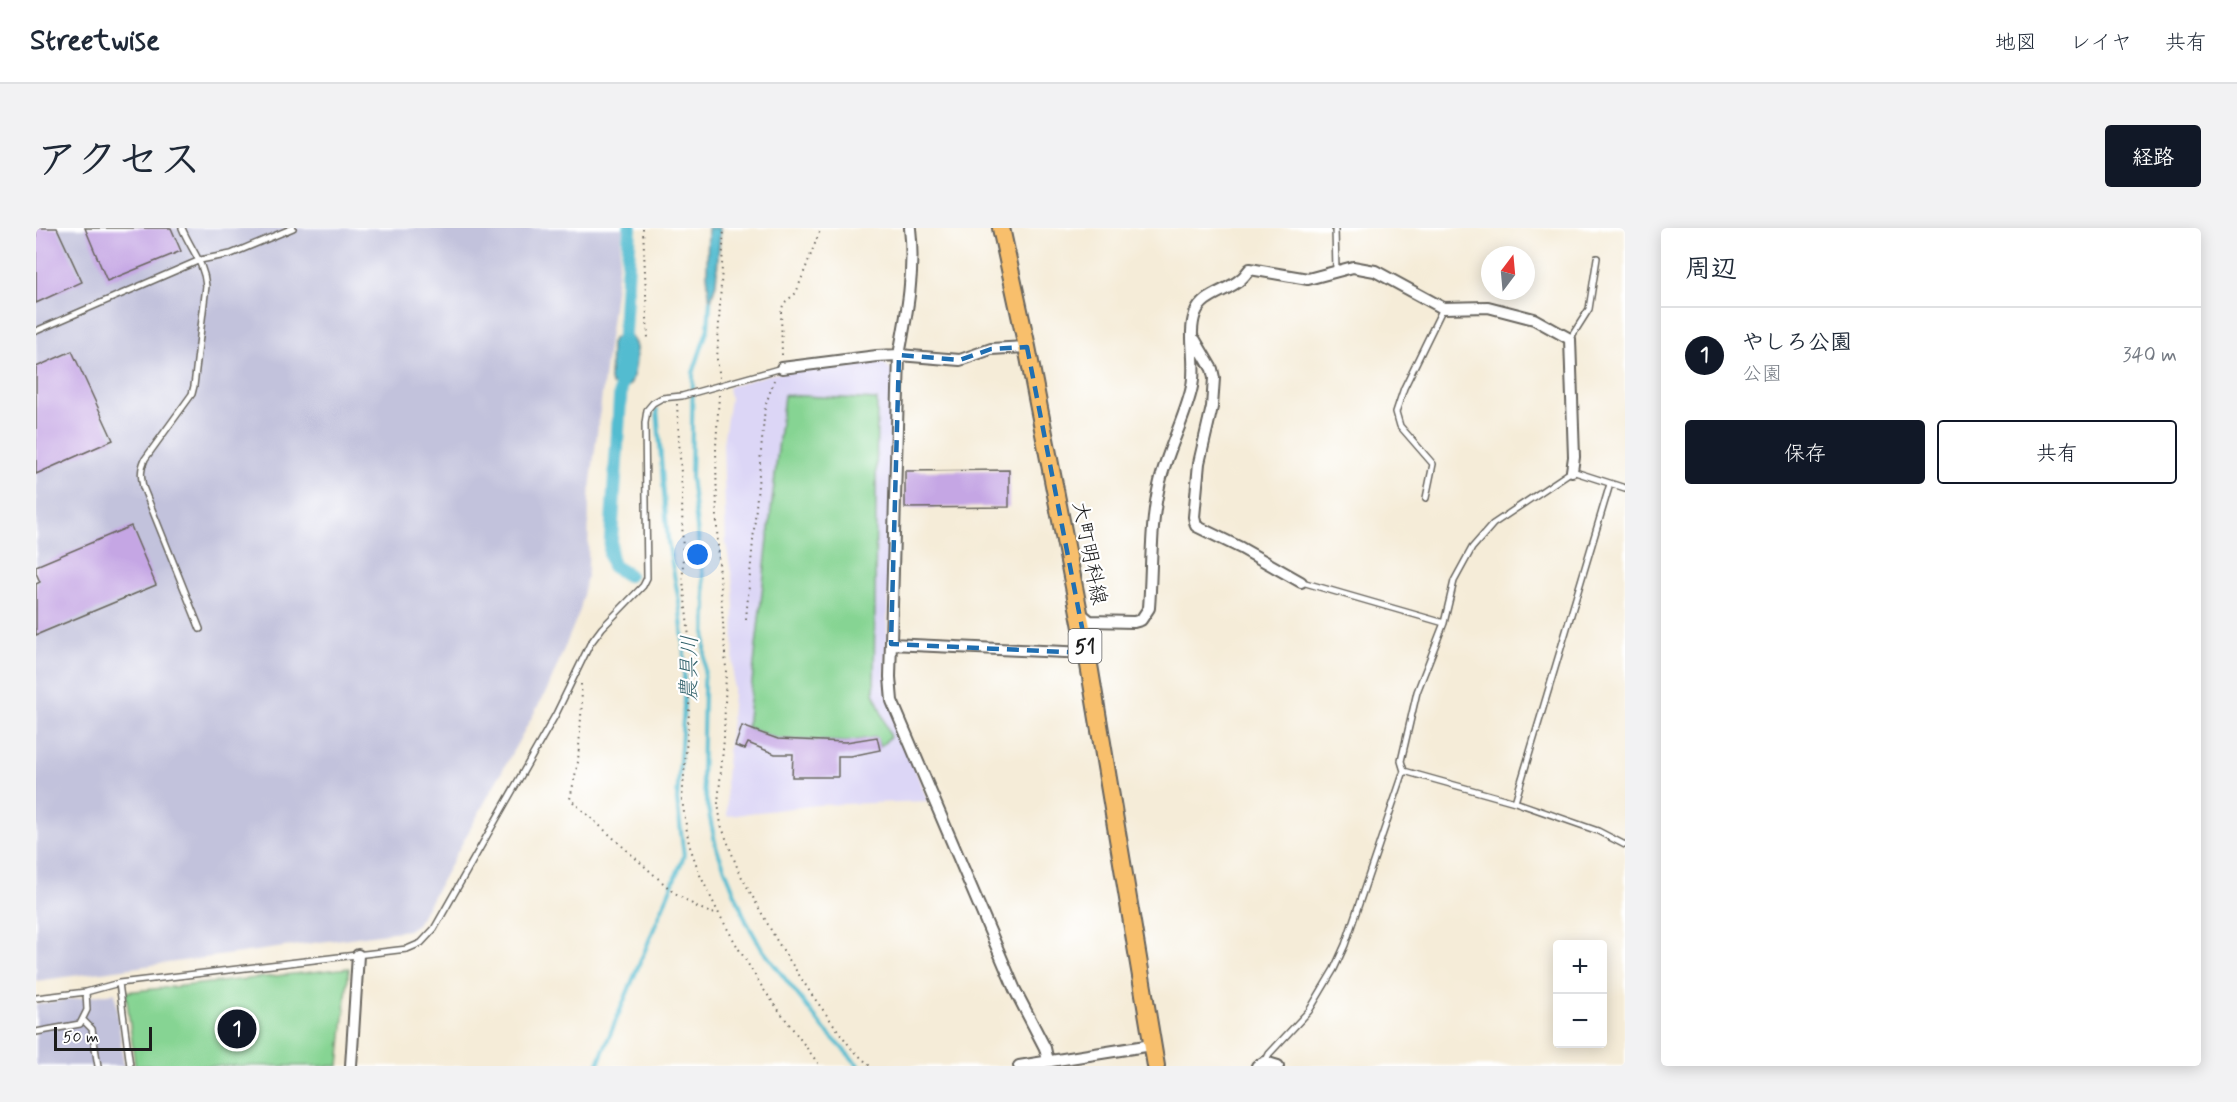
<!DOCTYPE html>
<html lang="ja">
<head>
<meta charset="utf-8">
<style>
  :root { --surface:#fff; --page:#f2f2f3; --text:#1f2937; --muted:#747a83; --line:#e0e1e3; --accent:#111827 }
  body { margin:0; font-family:Mynerve,"Klee One",sans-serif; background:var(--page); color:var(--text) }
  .controls { position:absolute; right:18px; bottom:18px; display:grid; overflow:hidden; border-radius:6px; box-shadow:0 3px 15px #0003 }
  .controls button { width:54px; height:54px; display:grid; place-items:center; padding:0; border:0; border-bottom:2px solid var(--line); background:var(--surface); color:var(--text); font:30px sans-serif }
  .compass { position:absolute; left:1445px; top:18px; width:54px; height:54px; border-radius:50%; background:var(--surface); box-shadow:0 3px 15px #0003; rotate:16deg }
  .scale { position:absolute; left:18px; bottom:15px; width:98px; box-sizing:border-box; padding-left:6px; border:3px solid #1c1c1c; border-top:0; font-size:16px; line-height:21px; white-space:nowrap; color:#1c1c1c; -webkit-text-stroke:4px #fff; paint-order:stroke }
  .you { position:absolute; left:662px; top:327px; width:21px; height:21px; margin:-15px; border:4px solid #fff; border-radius:50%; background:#1a73e8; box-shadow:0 0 0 9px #1a73e833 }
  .badge { display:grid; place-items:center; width:39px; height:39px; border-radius:50%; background:var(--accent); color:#fff; font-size:20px; font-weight:700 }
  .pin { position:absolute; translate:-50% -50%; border:3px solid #fff; box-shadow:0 2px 6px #0006 }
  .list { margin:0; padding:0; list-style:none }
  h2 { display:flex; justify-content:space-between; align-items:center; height:78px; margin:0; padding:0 24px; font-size:26px }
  h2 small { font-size:20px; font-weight:400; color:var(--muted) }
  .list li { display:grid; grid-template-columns:39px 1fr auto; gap:18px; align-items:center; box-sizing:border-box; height:96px; padding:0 24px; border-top:2px solid var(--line) }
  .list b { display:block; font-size:22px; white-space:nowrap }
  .list p { margin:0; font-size:20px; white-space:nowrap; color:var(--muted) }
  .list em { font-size:20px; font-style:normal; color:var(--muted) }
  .actions { display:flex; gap:12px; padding:18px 24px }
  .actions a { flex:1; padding:14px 0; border:2px solid var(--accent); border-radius:6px; text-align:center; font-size:21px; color:var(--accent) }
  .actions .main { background:var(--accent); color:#fff }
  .map { position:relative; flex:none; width:1589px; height:838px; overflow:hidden; border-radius:6px }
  header { display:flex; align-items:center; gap:36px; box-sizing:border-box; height:84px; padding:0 30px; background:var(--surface); border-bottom:2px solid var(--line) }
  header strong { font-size:28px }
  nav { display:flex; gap:33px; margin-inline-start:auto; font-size:21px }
  .intro { display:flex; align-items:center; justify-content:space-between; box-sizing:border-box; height:144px; padding:0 36px }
  h1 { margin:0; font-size:42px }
  .button { padding:15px 27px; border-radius:6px; background:var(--accent); color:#fff; font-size:21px; font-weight:700 }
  main { display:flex; gap:36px; padding:0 36px }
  aside { flex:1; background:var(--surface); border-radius:6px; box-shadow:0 3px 15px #0003 }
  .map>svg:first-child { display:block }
  .built { fill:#dcd6f6 }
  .industrial { fill:#c2c2dc }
  .green { fill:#86d493; stroke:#517858; stroke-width:1.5 }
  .water { fill:#53bcd0; stroke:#386c76; stroke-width:1.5 }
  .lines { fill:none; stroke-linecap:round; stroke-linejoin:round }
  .stream { stroke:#53bcd0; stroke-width:4 }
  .canal { stroke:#53bcd0; stroke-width:14 }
  .building { fill:#c5a6e4 }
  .service-casing { stroke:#68655e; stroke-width:8 }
  .minor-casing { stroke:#68655e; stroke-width:14 }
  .primary-casing { stroke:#68655e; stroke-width:20 }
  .path { stroke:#68655e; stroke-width:2; stroke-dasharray:1.5 4.5; stroke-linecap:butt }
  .service { stroke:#fff; stroke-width:5 }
  .minor { stroke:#fff; stroke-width:10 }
  .primary { stroke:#f8bf6c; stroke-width:16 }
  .marked { fill:none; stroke:#1f6fb2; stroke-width:4.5; stroke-dasharray:12 8; stroke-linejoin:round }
  .labels { text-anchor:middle; stroke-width:4.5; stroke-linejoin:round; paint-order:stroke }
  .shield { fill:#fff; stroke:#606060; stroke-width:1.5 }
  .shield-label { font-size:20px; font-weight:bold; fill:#1c1c1c }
  .street-label { font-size:21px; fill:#1c1c1c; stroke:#fff }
  .water-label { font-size:22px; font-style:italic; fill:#35646d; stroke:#fff }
</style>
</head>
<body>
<header>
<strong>Streetwise</strong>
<nav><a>地図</a><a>レイヤ</a><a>共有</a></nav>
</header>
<div class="intro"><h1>アクセス</h1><a class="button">経路</a></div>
<main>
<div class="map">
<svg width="1589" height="838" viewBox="0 0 1589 838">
  <rect width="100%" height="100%" fill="#fff"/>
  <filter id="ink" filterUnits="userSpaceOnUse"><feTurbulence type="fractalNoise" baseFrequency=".0167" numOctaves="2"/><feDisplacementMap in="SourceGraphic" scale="12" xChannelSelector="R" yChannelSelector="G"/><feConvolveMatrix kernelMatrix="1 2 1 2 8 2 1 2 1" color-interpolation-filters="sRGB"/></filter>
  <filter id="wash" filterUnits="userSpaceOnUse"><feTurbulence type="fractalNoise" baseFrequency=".008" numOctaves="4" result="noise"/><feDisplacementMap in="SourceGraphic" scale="24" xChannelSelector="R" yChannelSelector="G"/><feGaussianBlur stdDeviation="1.35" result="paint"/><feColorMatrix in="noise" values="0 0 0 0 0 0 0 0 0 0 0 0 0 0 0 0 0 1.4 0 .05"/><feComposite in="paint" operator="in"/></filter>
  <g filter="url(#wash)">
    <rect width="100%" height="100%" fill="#f5ecd8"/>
    <!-- built -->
    <path class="built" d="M847,134l11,11 -8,300 16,65 26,63 -111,4 -90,11 -1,-38 7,-83 1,-90 -1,-21 -7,-41 -3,-100 7,-44 -2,-12 39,-12 25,-4z"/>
    <!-- industrial -->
    <path class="industrial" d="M0,0h587l-34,269 -1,73 -8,40 -32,78 -125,226 -6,10 -9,6 -372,51z
      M79,765l9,73h-88v-62z"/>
    <!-- green -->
    <path class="green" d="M748,167l93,5 -3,292 16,45 -10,10 -4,-10 -30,5 -68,-3 -31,-12z
      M313,740l-10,98h-204l-9,-74z"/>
    <!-- water -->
    <path class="water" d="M672,0h12v6l-4,49 -6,21 -3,-31z
      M589,102c4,5 10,10 11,17 1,11 -1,30 -7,39l-17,-1 -2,-4 1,-37 2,-5z"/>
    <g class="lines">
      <!-- stream -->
      <path class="stream" d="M674,73l-2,27 -15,45 -2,104 15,126 -4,176 14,68 30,74 16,28 63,81 34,36
        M561,838l87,-210 -7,-56 7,-95v-57l-5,-47 -11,-59 -11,-132"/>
      <!-- canal -->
      <path class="canal" d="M587,121l7,-121
        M586,140l-12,187 3,11 15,9"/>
    </g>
    <g id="blocks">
      <!-- building -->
      <path class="building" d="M0,0h21l25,54 -46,21z
        M49,0h86l10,23 -74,30z
        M36,123l41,89 -77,34v-107z
        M973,242v37l-104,1v-37z
        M95,298l25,59 -120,50v-51l4,-2 -4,-9v-7z
        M706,498l36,13 68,3 31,-5 3,13 -29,6h-13v21h-46l1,-23h-18l-27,-11 -3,6 -10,-3z"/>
    </g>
  </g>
  <g filter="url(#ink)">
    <use href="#blocks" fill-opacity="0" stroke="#68655e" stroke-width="1.5"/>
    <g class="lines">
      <!-- service casing -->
      <g class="service-casing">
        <path id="service" d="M146,0c9,22 22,34 24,58l-12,100 -2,8 -47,65c-5,11 -4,17 -2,28l57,142
          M1299,0l1,43
          M0,103l164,-71 31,-6 62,-26
          M1534,111l19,-30 8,-51
          M1390,270l7,-34 -33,-38 -4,-14 8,-24 39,-80
          M1266,354l142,41
          M1368,543l111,31 83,29 27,14
          M1479,574l95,-318
          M83,755l11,83
          M0,770l50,-6 33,-9 288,-34 14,-6 13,-14 122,-215 34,-70 12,-16 41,-42 4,-8 -2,-155 2,-13 6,-7 9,-5 20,-2 100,-28
          M47,792l9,9 6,37
          M0,804l44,-8 7,-14 -1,-18
          M1229,834l4,-8 40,-43 25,-42 11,-24 59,-174 -3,-10 16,-69 27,-69 10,-42 18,-33 21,-24 79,-53 53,17"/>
      </g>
      <!-- minor casing -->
      <g class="minor-casing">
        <path id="minor" d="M874,0c5,43 -3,85 -11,127l-9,322 2,24 123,289 30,58 3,13
          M1159,112l17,29 2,9 -2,29 -13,56 -5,54 2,9 45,22 60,34
          M746,140l95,-12 22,-1 61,5 31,-11 36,-2
          M1043,384l11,9 44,1 7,-2 8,-12c3,-40 1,-82 10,-122 7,-33 24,-63 32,-95 7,-26 -4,-55 4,-77 7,-20 32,-22 46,-35 3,-2 6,-7 9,-10l58,10 45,-12 22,4 68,37 45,-1 46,12 36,20 4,118 -2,14
          M855,416l196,9
          M315,838l7,-111
          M983,838l133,-21
          M1221,838l8,-4 13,4"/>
      </g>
      <!-- primary casing -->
      <g class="primary-casing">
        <path id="primary" d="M965,0l26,119 60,306 69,413"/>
      </g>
      <!-- path -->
      <path class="path" d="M607,0l5,111
        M746,127l-1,-44 3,-8 12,-10 25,-65
        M684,150l-3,-18 7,-132
        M683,167l-3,51 1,84 9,139 -2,70 -6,64 3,22 18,47 38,69 35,54 39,53 19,18
        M641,176l5,87 1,89 7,67 -1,66 -7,87 7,44 11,31 19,39 21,37 24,39 56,76
        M710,391l19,-212 9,-27
        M545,456l1,18 -4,60 -8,37 102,92 25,16 14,6 7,1"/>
      <!-- service -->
      <use href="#service" class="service"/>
      <!-- minor -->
      <use href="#minor" class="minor"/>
      <!-- primary -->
      <use href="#primary" class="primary"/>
    </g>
  </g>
  <!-- marked area -->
  <path class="marked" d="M991,119l60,306 -196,-9 8,-289 61,5 31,-11z"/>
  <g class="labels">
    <!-- shield labels -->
    <rect class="shield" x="1032.5" y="401" width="33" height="34" rx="4.5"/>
    <g class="shield-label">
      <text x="1049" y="425">51</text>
    </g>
    <!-- street labels -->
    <g class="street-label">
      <text transform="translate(1054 325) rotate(79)" y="7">大町明科線</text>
    </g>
    <!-- water labels -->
    <g class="water-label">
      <text transform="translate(652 440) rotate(-89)" y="8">農具川</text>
    </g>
  </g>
</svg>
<div class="controls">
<button>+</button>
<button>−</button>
</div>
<svg class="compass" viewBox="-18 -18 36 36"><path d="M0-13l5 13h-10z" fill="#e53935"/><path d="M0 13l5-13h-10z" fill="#747a83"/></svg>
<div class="scale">50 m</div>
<div class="you"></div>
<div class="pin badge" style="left:201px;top:801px">1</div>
</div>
<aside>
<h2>周辺<small></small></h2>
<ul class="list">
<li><span class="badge">1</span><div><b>やしろ公園</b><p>公園</p></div><em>340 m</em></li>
</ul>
<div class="actions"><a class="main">保存</a><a>共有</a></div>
</aside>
</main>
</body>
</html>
